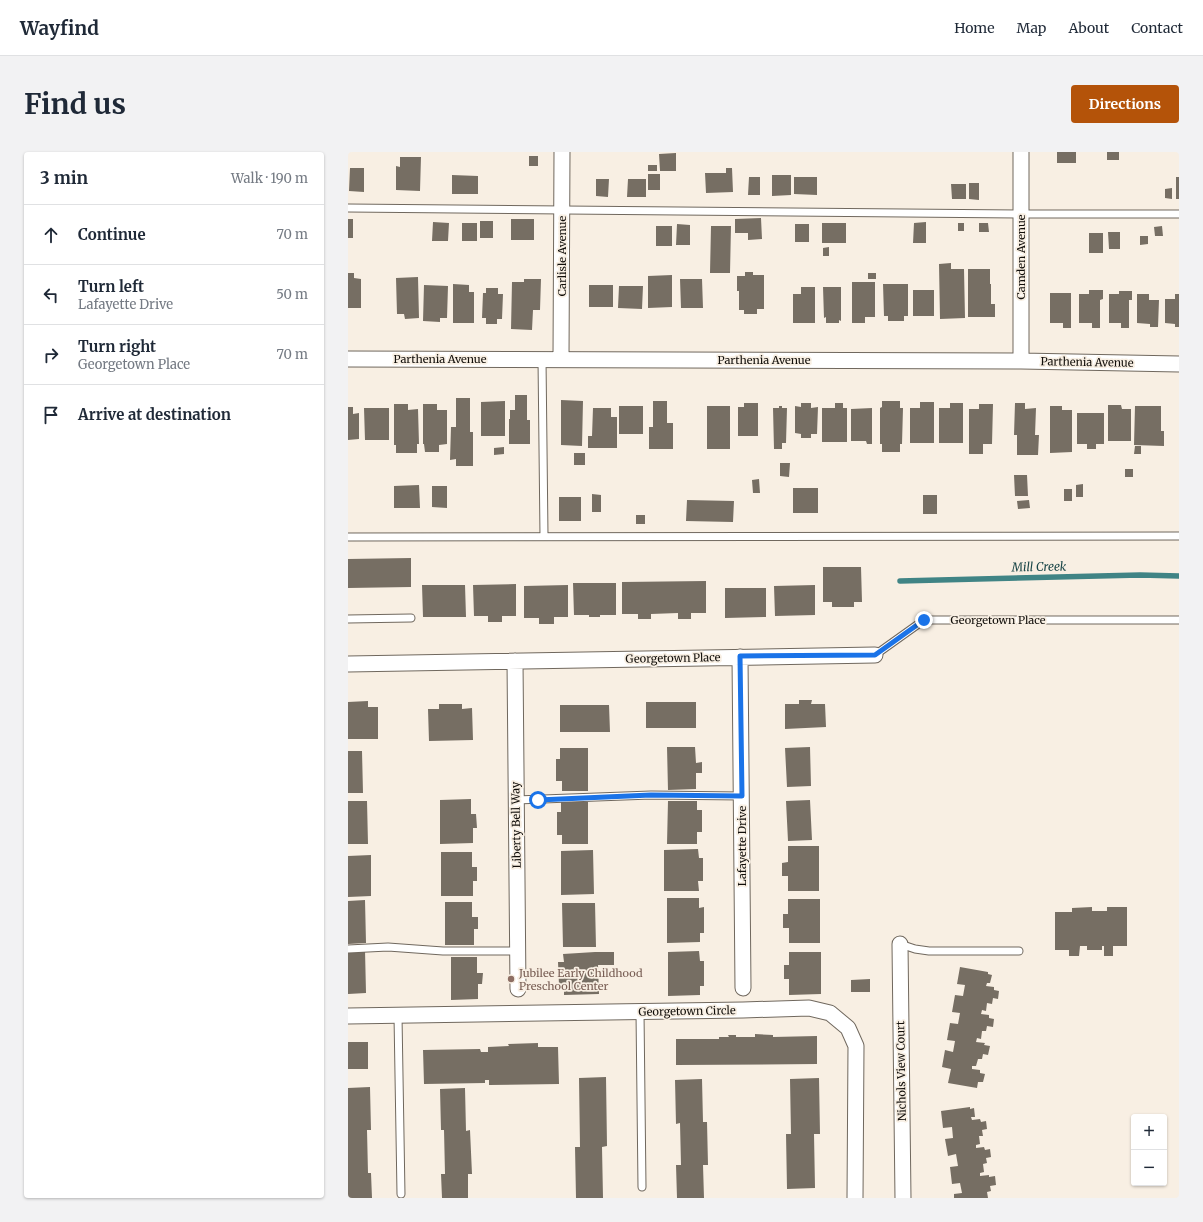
<!DOCTYPE html>
<html lang="en">
<head>
<meta charset="utf-8">
<style>
  :root { --surface:#fff; --page:#f2f2f3; --text:#1f2937; --muted:#747a83; --line:#e0e1e3; --accent:#b45309 }
  body { margin:0; font-family:Merriweather,serif; background:var(--page); color:var(--text) }
  .controls { position:absolute; right:12px; bottom:12px; display:grid; overflow:hidden; border-radius:4px; box-shadow:0 1px 3px #0004 }
  .controls button { width:36px; height:36px; display:grid; place-items:center; padding:0; border:0; border-bottom:1px solid var(--line); background:var(--surface); color:var(--text); font:20px sans-serif }
  .stop { position:absolute; width:12px; height:12px; margin:-9px; border:3px solid #1a73e8; border-radius:50%; background:#fff }
  .stop.end { background:#1a73e8; border-color:#fff; box-shadow:0 1px 4px #0008 }
  .list { margin:0; padding:0; list-style:none }
  h2 { display:flex; justify-content:space-between; align-items:center; height:52px; margin:0; padding:0 16px; font-size:17px }
  h2 small { font-size:13px; font-weight:400; color:var(--muted) }
  .list li { display:grid; grid-template-columns:26px 1fr auto; gap:12px; align-items:center; box-sizing:border-box; height:60px; padding:0 16px; border-top:1px solid var(--line) }
  .list b { display:block; font-size:15px; white-space:nowrap }
  .list p { margin:0; font-size:13px; white-space:nowrap; color:var(--muted) }
  .list em { font-size:13px; font-style:normal; color:var(--muted) }
  .icon { flex:none; width:22px; height:22px; fill:none; stroke:currentColor; stroke-width:2; stroke-linecap:round; stroke-linejoin:round }
  .map { position:relative; flex:none; width:831px; height:1046px; overflow:hidden; border-radius:4px }
  header { display:flex; align-items:center; gap:24px; box-sizing:border-box; height:56px; padding:0 20px; background:var(--surface); border-bottom:1px solid var(--line) }
  header strong { font-size:19px }
  nav { display:flex; gap:22px; margin-inline-start:auto; font-size:14px }
  .intro { display:flex; align-items:center; justify-content:space-between; box-sizing:border-box; height:96px; padding:0 24px }
  h1 { margin:0; font-size:28px }
  .button { padding:10px 18px; border-radius:4px; background:var(--accent); color:#fff; font-size:14px; font-weight:700 }
  main { display:flex; gap:24px; padding:0 24px }
  aside { flex:1; background:var(--surface); border-radius:4px; box-shadow:0 1px 3px #0004 }
  .map>svg:first-child { display:block }
  .lines { fill:none; stroke-linecap:round; stroke-linejoin:round }
  .stream { stroke:#408485; stroke-width:5.5 }
  .building { fill:#766e63 }
  .service-casing { stroke:#70685e; stroke-width:9 }
  .minor-casing { stroke:#70685e; stroke-width:17 }
  .service { stroke:#fff; stroke-width:7 }
  .minor { stroke:#fff; stroke-width:15 }
  .route { stroke:#1a73e8; stroke-width:5 }
  .education-dot { fill:#8d6e63; stroke:#f8efe3; stroke-width:1.5 }
  .labels { text-anchor:middle; stroke-width:3.5; stroke-linejoin:round; paint-order:stroke }
  .street-label { font-size:11px; fill:#110e0a; stroke:#f8efe3 }
  .education-label { font-size:11px; fill:#785e54; stroke:#f8efe3; text-anchor:start }
  .water-label { font-size:12px; font-style:italic; fill:#1a4648; stroke:#f8efe3 }
</style>
</head>
<body>
<header>
<strong>Wayfind</strong>
<nav><a>Home</a><a>Map</a><a>About</a><a>Contact</a></nav>
</header>
<div class="intro"><h1>Find us</h1><a class="button">Directions</a></div>
<main>
<aside>
<h2>3 min<small>Walk · 190 m</small></h2>
<ul class="list">
<li><svg class="icon" aria-label="ahead" viewBox="0 0 24 24"><path d="M12 20V5M6 11l6-6 6 6"/></svg><div><b>Continue</b></div><em>70 m</em></li>
<li><svg class="icon" aria-label="left" viewBox="0 0 24 24"><path d="M17 20v-9H6M10 6l-5 5 5 5"/></svg><div><b>Turn left</b><p>Lafayette Drive</p></div><em>50 m</em></li>
<li><svg class="icon" aria-label="right" viewBox="0 0 24 24"><path d="M7 20v-9h11M14 6l5 5-5 5"/></svg><div><b>Turn right</b><p>Georgetown Place</p></div><em>70 m</em></li>
<li><svg class="icon" aria-label="arrive" viewBox="0 0 24 24"><path d="M6 21V4h12l-3 4 3 4H6"/></svg><div><b>Arrive at destination</b></div></li>
</ul>
</aside>
<div class="map">
<svg width="831" height="1046" viewBox="0 0 831 1046">
  <rect width="100%" height="100%" fill="#f8efe3"/>
  <g class="lines">
    <!-- stream -->
    <path class="stream" d="M552,429l240,-6 39,1"/>
  </g>
  <!-- building -->
  <path class="building" d="M709,0h19v11h-19z
    M759,0h12v8h-12z
    M328,1v18h-16l-1,-17z
    M181,4h9v10h-9z
    M52,5h21l-1,34 -24,-1v-24l4,1z
    M300,13h9v6h-9z
    M2,16h14v24l-15,-1z
    M378,16h6l1,24 -27,1 -1,-20h21z
    M300,22h12v16h-12z
    M104,23l26,1v18h-26z
    M424,23h19v20l-19,1z
    M401,25h11v18h-12z
    M446,25h23v18l-23,-1z
    M828,25h3v22h-3z
    M248,27h13l-1,18 -12,-1z
    M280,27h18v18h-19z
    M621,31h10v17l-10,-1z
    M603,32h15v15h-14z
    M824,36v11l-7,-1v-9z
    M413,66l1,21 -14,1v-7h-13v-14z
    M0,67h5v19h-5z
    M163,67h23v21h-23z
    M132,69h13v17h-13z
    M85,70l16,1 -1,18h-16z
    M578,70v21h-13l1,-20z
    M114,71h15v18h-15z
    M474,71h24v20h-24z
    M610,71h6v8h-6z
    M631,71h9l1,9h-10z
    M329,72l13,1v20h-14z
    M447,72h14v18h-14z
    M308,74h16v20h-16z
    M363,74h20l-1,47h-20z
    M814,74l1,10h-8l-1,-9z
    M760,80h12v17h-11z
    M741,81h14v20h-14z
    M792,84h8v8l-8,1z
    M481,95v9h-6v-8z
    M603,111v6h13l1,49 -25,1 -1,-55z
    M620,117h22v15h1v20h4v13h-27z
    M397,120h8v3h11v34h-7v5h-13v-4h-5v-19h-2v-15h8z
    M0,121h6v5l7,1v29h-13z
    M520,121h8v6h-8z
    M324,123v32l-24,1v-32z
    M70,125l1,41 -14,1 -1,-5h-7l-1,-36z
    M176,127h17l-1,31h-7l-1,20 -21,-1 1,-47h12z
    M332,127h22l1,29h-22z
    M504,130h23v35h-10v6h-13z
    M105,132l16,1v7h5v31h-21z
    M535,132h25v32h-4v5h-16v-5h-4z
    M76,133l24,1 -1,32h-7v4l-17,-1z
    M241,133h24v22h-24z
    M271,134h24l-1,23 -24,-1z
    M453,135h14v36h-22v-29h8z
    M475,135h18v34l-2,-1v3h-13v-6l-2,1z
    M138,136h12v6h5l-1,25h-5v5h-11v-6h-4l1,-25h3z
    M565,138h21v26h-21z
    M741,138h14v9l-3,1v28h-8v-5h-13v-29h10z
    M771,139h13v9h-3v28h-8v-5h-12v-29h10z
    M702,141h21v35h-8v-5h-13z
    M789,142h12v6h10l-1,27h-8v-3l-13,-1z
    M827,142h4v33h-4v-3l-10,-1v-24h10z
    M167,243h12v25h3v24h-21v-25h1v-9h5z
    M108,246h14v34h3v34h-17v-7l-6,1 1,-33h5z
    M213,248l22,1 -1,45 -21,-1z
    M157,249v35h-24v-34z
    M305,249h14v22h6v26h-24v-22h4z
    M534,249h18v7h3l-1,36h-2v8h-18v-8h-2v-36l2,-1z
    M572,250h14v41h-24v-35h10z
    M396,251h14v33h-20v-29h6z
    M453,251h10v5l7,-1 -1,27h-6v4h-10v-4l-6,-1v-27l6,1z
    M487,251h8v5h4v34h-25v-34h13z
    M602,251h13v40h-24v-35h11z
    M667,251h10v6l11,-1 -1,27h4l-1,20h-21v-20h-3z
    M46,252h14v6l10,-1 1,35h-2v9h-21v-8h-2z
    M75,252h14v6h10v34l-8,1v7h-14l-1,-8h-1z
    M631,252h14l-1,40h-9v10h-14v-45h10z
    M760,253h13l1,4h9v32h-23z
    M271,254h24v28h-24z
    M359,254h23v43h-23z
    M431,254h3v2h5l-1,35h-4v6h-8l-1,-41h6z
    M702,254h12v4h10v42l-22,1z
    M787,254h26v25h3v15l-30,-1z
    M0,255h5v7l6,-1v26l-11,1z
    M16,256h25v32h-24z
    M245,256h18v9h6v31h-29v-12h4z
    M524,256v36h-5l-1,-3h-15v-32z
    M729,261h27v31h-8v5h-9v-5h-10z
    M787,294h6v8h-7z
    M156,295v7l-10,1v-7z
    M226,301h11v12h-11z
    M432,311h10l-1,14 -9,-1z
    M777,317h8v8h-8z
    M666,323h13l1,21h-13z
    M411,327l1,14h-7l-1,-13z
    M735,332v13h-7v-12z
    M71,333l1,23h-26v-22z
    M84,334h15v22l-15,-1z
    M445,336h25v25h-25z
    M716,337h8v12h-8z
    M244,342l9,1v17h-9z
    M575,343h14v19h-14z
    M211,345h22v24h-22z
    M339,348l47,1 -1,21 -47,-1z
    M681,348l1,8 -12,1 -1,-8z
    M288,363h9v9h-9z
    M63,406v29l-63,1v-29z
    M475,415h38l1,35h-8v5h-22v-5h-9z
    M358,429v32h-15v6h-13v-6l-27,1v5h-13v-5h-16v-32z
    M225,431h43v32h-16v2h-11v-2h-15z
    M168,432v32h-14v6h-14v-6h-14l-1,-31z
    M74,433h43l1,32h-43z
    M220,433v32h-14v7h-15v-6h-15v-32z
    M467,433v30l-40,1 -1,-30z
    M377,436h41v29l-41,1z
    M451,548h13l-1,4h14l1,23 -41,2v-25h14z
    M20,549v6h10v32h-30v-37z
    M298,550h50v26h-50z
    M91,552h23v5l10,-1 1,32 -44,1 -1,-32h11z
    M212,553h49l1,27h-50z
    M319,595h28l1,16 6,-1v11h-6v16l-28,1z
    M462,595l1,39 -24,1 -2,-39z
    M212,596h28v43h-26v-10h-6v-22h4z
    M0,599h14l1,42h-15z
    M123,647v15h5l1,14h-4v15l-33,1v-44z
    M462,648l2,40 -24,1 -2,-40z
    M0,649h19l1,43h-20z
    M320,649h29v9h5v22h-5v12h-30z
    M213,650h27v42h-26v-9h-5v-23h4z
    M440,694h31v45h-31v-15h-6v-13l6,-1z
    M350,697l1,9h4v23h-5l1,10h-35v-41z
    M245,698l1,44 -33,1v-44z
    M93,700h31v15h5v14h-4v15h-32z
    M23,703v41l-23,1v-41z
    M319,746h32v10l5,-1v26h-4v9l-33,1z
    M440,747h32v44h-31v-15h-6v-14h5z
    M17,748l1,43 -18,1v-43z
    M97,750h27v15h6v12h-4v16h-29z
    M214,751h33l1,44h-33z
    M744,755v4h15v-4h20v39h-14v10h-9v-10h-2v4h-15v-4h-7l-1,10h-10v-6h-14v-38h17v-4z
    M17,798l1,43 -18,1v-43z
    M351,799l1,10h4v25h-4v9l-32,1v-44z
    M247,800h19v13h-16l1,29 -35,1v-10h-5l-1,-23h6l-1,-8z
    M441,800h32v42l-32,1v-16h-5v-14h5z
    M103,805h26v16h6l-1,11h-4v15l-27,1z
    M612,815l28,5v2l4,1 -2,8h-3l-1,3 8,1v3l5,1 -1,8 -5,-1 -1,6 -5,-1 -1,8 -4,-1 -1,4 8,1v3l5,1 -1,8 -6,-1 -1,5h-4l-1,8 -4,-1 -1,4 9,1 -1,2 6,1 -2,9 -5,-1 -1,5h-4l-2,7h-4v3l8,1v3l5,1 -2,8h-5l-1,6 -29,-5 3,-14 -9,-2 3,-17 8,2 2,-11 -8,-1 3,-17 8,1 2,-11 -8,-1 3,-17 8,1 2,-11 -8,-1z
    M522,827v13h-19v-12z
    M407,882l18,1v2l44,-1v28l-141,1v-26h43v-2h10l-1,-2h8v2h19z
    M0,890h20v27h-20z
    M190,891v4h20l1,37 -70,1v-5h-4v3l-61,1 -1,-34 57,-1 1,3h7v-5l21,-1 -1,-2z
    M258,925l1,69 -5,1 1,51h-27l-1,-51h5l-1,-69z
    M471,926l1,56h-6l1,54 -28,1 -1,-55h5l-1,-55z
    M354,927l1,43h4l1,43h-5l1,33h-27l-1,-33h5l-1,-42 -4,1 -1,-44z
    M22,935l1,43h-4l1,43h3l1,25h-24v-110z
    M117,936l1,43 4,-1 2,44h-4v24h-26l-1,-24h4l-1,-44h-3l-1,-41z
    M622,955v2l4,-1 1,9h-4l1,3 8,-1 1,3 5,-1 1,8 -5,1 1,6h-4l1,8 -4,1v3l8,-1 1,3 5,-1 1,8 -5,1 1,5 -4,1 1,8 -4,1v3l9,-1v2l6,-1 1,9 -6,1 1,5 -4,1 1,6h-34v-4l8,-1 -2,-10 -8,1 -2,-17 8,-1 -2,-12 -8,2 -3,-17 8,-1 -1,-11 -9,1 -2,-17z"/>
  <g class="lines">
    <!-- service casing -->
    <g class="service-casing">
      <path id="service" d="M0,56l673,6h158
        M194,207l2,177
        M0,385l831,-1
        M0,467l63,-1
        M527,503l49,-35h255
        M168,648l135,-5 90,1
        M552,792l15,5 14,2h90
        M0,797l40,-2 55,4h74
        M292,860l2,175
        M50,864l3,178"/>
    </g>
    <!-- minor casing -->
    <g class="minor-casing">
      <path id="minor" d="M0,207l673,2 158,3
        M213,207l1,-207
        M673,209v-209
        M392,505l3,331
        M167,509l3,328
        M0,512l527,-9
        M552,792l3,254
        M0,864l395,-6 66,-2 21,5 18,15 8,18 -1,152"/>
    </g>
    <!-- service -->
    <use href="#service" class="service"/>
    <!-- minor -->
    <use href="#minor" class="minor"/>
  </g>
  <g class="lines">
    <!-- route -->
    <path class="route" d="M190,648l113,-5 91,1 -2,-140 135,-1 49,-35"/>
  </g>
  <!-- markers -->
  <circle class="education-dot" cx="163" cy="827" r="4"/>
  <g class="labels">
    <!-- street labels -->
    <g class="street-label">
      <text transform="translate(214 104) rotate(-90)" y="4">Carlisle Avenue</text>
      <text transform="translate(673 105) rotate(-90)" y="4">Camden Avenue</text>
      <text x="92" y="211">Parthenia Avenue</text>
      <text x="416" y="212">Parthenia Avenue</text>
      <text transform="translate(739 210) rotate(1)" y="4">Parthenia Avenue</text>
      <text x="650" y="472">Georgetown Place</text>
      <text transform="translate(325 506) rotate(-1)" y="4">Georgetown Place</text>
      <text transform="translate(168 673) rotate(-91)" y="4">Liberty Bell Way</text>
      <text transform="translate(394 694) rotate(-90)" y="4">Lafayette Drive</text>
      <text transform="translate(339 859) rotate(-1)" y="4">Georgetown Circle</text>
      <text transform="translate(553 919) rotate(-91)" y="4">Nichols View Court</text>
    </g>
    <!-- education labels -->
    <g class="education-label">
      <text x="171" y="825">Jubilee Early Childhood<tspan x="171" dy="13">Preschool Center</tspan></text>
    </g>
    <!-- water labels -->
    <g class="water-label">
      <text transform="translate(691 415) rotate(-1)" y="4">Mill Creek</text>
    </g>
  </g>
</svg>
<div class="controls">
<button>+</button>
<button>−</button>
</div>
<div class="stop" style="left:190px;top:648px"></div>
<div class="stop end" style="left:576px;top:468px"></div>
</div>
</main>
</body>
</html>
